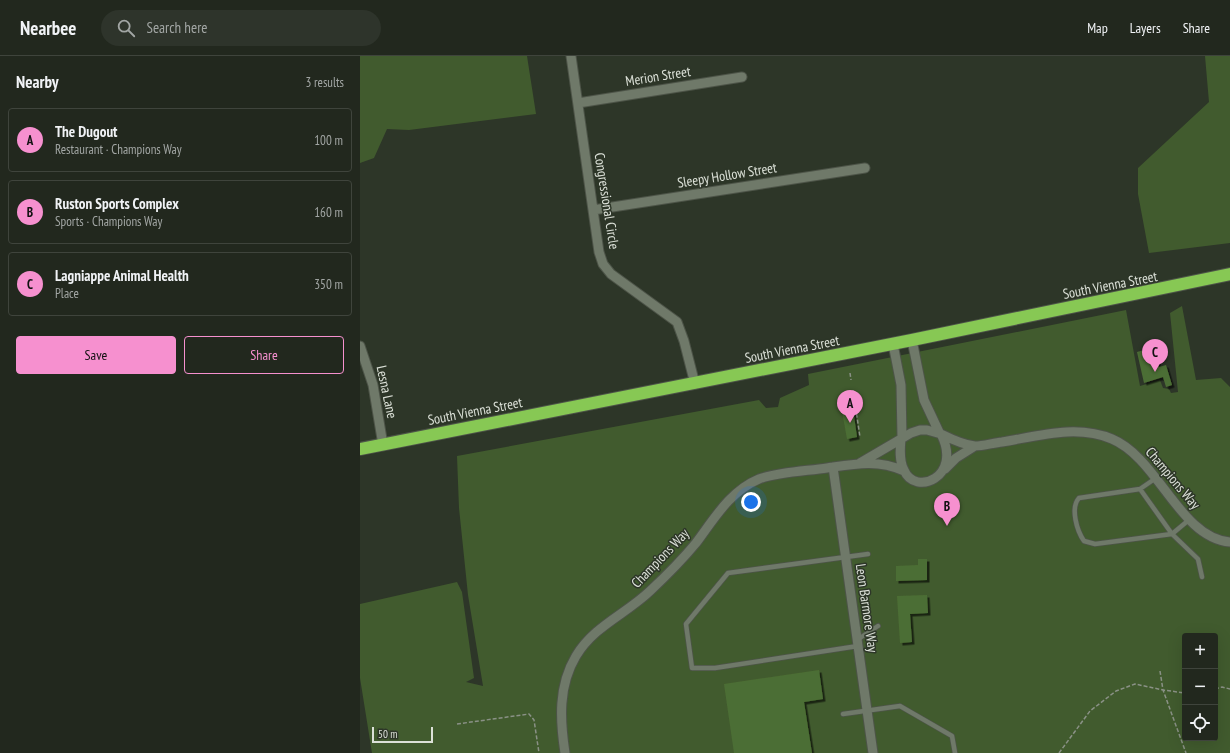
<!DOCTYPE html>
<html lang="en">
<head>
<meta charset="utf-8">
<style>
  :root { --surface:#22281e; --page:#2e342b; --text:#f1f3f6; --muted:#a2a6a4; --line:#3f443c; --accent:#f690cf }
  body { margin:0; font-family:"PT Sans Narrow",sans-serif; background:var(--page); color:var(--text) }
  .controls { position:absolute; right:12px; bottom:12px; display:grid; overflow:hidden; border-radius:4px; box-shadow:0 4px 16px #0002 }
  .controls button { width:36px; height:36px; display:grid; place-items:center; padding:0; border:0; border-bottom:1px solid var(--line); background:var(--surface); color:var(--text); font:20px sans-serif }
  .scale { position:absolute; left:12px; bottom:10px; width:61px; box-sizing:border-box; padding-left:4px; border:2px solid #dce1d8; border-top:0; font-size:11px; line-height:14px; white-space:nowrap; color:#dce1d8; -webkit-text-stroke:3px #2d3628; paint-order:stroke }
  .you { position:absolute; left:391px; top:446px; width:14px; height:14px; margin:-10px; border:3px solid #fff; border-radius:50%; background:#1a73e8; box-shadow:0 0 0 6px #1a73e833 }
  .badge { display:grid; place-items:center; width:26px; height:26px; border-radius:50%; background:var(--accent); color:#111; font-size:13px; font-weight:700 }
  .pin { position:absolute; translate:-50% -33px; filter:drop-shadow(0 1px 2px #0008) }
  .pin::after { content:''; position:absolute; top:21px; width:14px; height:12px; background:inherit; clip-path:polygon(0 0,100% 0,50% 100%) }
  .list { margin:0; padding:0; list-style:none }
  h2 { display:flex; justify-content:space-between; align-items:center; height:52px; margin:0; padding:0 16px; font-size:17px }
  h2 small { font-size:13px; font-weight:400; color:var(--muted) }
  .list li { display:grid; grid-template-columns:26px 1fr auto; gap:12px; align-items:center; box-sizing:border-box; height:64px; margin:0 8px 8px; padding:0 8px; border:1px solid var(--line); border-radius:4px }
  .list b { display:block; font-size:15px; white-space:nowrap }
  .list p { margin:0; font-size:13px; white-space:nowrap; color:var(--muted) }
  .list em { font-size:13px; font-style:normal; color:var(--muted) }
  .actions { display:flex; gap:8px; padding:12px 16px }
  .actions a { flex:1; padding:9px 0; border:1px solid var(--accent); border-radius:4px; text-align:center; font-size:14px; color:var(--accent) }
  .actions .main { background:var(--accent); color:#111 }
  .icon { flex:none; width:22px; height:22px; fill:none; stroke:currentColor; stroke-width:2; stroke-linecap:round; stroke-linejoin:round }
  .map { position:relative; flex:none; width:870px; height:697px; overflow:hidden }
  header { display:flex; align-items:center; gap:24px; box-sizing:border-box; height:56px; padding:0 20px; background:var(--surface); border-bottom:1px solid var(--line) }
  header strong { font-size:19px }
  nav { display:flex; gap:22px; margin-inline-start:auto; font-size:14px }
  .search { width:280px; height:36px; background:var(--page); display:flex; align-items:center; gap:10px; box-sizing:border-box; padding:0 14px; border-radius:22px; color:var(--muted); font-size:15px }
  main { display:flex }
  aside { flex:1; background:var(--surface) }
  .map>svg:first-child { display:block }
  .green { fill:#415b2e; fill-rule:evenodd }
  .building { fill:#4c6e34; filter:url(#shadow) }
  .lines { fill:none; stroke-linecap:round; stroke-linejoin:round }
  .lane-casing { stroke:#4d5448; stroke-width:6 }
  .street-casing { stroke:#4d5448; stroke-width:11 }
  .highway-casing { stroke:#4d5448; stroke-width:14 }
  .path { stroke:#8a9186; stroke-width:1.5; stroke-dasharray:4 2; stroke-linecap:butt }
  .lane { stroke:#6f7969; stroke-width:4.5 }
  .street { stroke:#6f7969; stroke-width:9 }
  .highway { stroke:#87c854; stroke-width:12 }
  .labels { text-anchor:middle; stroke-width:3; stroke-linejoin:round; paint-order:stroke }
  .street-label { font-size:14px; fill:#dce1d8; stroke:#2d3628 }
</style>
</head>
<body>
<header>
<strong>Nearbee</strong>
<div class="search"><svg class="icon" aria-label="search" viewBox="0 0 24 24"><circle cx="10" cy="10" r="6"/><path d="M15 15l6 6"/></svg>Search here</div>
<nav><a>Map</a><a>Layers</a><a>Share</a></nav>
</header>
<main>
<aside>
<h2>Nearby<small>3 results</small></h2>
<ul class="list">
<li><span class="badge">A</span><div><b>The Dugout</b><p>Restaurant · Champions Way</p></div><em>100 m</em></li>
<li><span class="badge">B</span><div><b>Ruston Sports Complex</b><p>Sports · Champions Way</p></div><em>160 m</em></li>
<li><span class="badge">C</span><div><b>Lagniappe Animal Health</b><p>Place</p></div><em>350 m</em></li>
</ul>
<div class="actions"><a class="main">Save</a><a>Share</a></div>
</aside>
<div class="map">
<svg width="870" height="697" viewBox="0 0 870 697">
  <defs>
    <filter id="shadow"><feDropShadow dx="2.5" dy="2.5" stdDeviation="0" flood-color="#0009"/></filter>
  </defs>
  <rect width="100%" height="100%" fill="#2d3628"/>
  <!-- green -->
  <path class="green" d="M0,0h167l9,58 -127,16 -22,-1 -13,29 -14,5z
    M845,0h25v187l-81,10 -11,-59v-26l71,-66z
    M822,250l14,74 25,-2 9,9v366h-858l-12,-75v-74l97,-22 5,10 12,86 -8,4 17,4 -15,-91 -9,-87 -2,-52 302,-56 7,8 12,-1 2,-9 29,-13 -1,-11 318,-64 14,76 20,-6 3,8 6,1 2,4 7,-1 -8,-79zM825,580h30v102h-30z"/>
  <!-- building -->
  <path class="building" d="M791,292l1,2h3l4,17 7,-2 6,20 -6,2 -3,-10 -19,6 -7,-31z
    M493,353l4,28 -10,2 -5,-28z
    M558,503h9v21l-31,1v-15l22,-1z
    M567,539l1,18 -18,1 2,28 -12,1 -3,-47z
    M459,614l4,29 -19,3 8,51h-78l-10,-69z"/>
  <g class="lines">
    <!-- lane casing -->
    <g class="lane-casing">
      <path id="lane" d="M796,422l-16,11 -61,9c-9,10 -2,33 5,43l11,3 77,-10 18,-15
        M780,433l32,45 26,25 4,18
        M497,584l21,-14
        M498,590l-143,22h-23l-6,-44 42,-51 140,-19
        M483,658l57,-8 52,30 3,17"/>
    </g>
    <!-- street casing -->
    <g class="street-casing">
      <path id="street" d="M211,0l28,196 4,12 8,10 66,48 7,19 11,43
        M218,47l164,-26
        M233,154l272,-42
        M552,284l12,60 15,32
        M533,288l8,41 1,53
        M0,290l13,39 10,60
        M560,374h7l14,4c22,43 -26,63 -37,36 -5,-9 -4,-21 -3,-31l10,-6z
        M581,378c10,5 22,11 34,12 8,0 18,-3 27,-4 36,-6 75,-18 110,-3 46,19 68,99 118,103
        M500,407l41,-24
        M473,411l40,286
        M585,413l11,-11 19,-12
        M205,697c-5,-33 -7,-67 11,-97 18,-30 50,-42 74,-65 16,-15 32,-31 46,-48 18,-24 34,-52 63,-64 19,-7 48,-8 68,-11 27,-4 51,-9 77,3"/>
    </g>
    <!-- highway casing -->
    <g class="highway-casing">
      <path id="highway" d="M0,393l552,-109 318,-66"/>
    </g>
    <!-- path -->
    <path class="path" d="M490,317l1,7
      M493,334l7,47
      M800,615l3,19 23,63
      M855,633l7,-2 8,2
      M97,668l72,-10 5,6 5,33
      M699,697l31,-42 26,-20 19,-7 28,6 22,3"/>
    <!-- lane -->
    <use href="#lane" class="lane"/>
    <!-- street -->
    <use href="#street" class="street"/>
    <!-- highway -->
    <use href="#highway" class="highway"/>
  </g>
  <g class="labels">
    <!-- street labels -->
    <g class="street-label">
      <text transform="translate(298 20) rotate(-9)" y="5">Merion Street</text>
      <text transform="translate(367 119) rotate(-9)" y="5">Sleepy Hollow Street</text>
      <text transform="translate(247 145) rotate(81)" y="5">Congressional Circle</text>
      <text transform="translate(750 229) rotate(-11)" y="5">South Vienna Street</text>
      <text transform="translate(432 293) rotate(-11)" y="5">South Vienna Street</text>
      <text transform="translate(27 336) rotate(78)" y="5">Lesna Lane</text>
      <text transform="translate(115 355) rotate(-11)" y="5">South Vienna Street</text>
      <text transform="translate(813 422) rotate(50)" y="5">Champions Way</text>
      <text transform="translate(300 502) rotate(-46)" y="5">Champions Way</text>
      <text transform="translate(507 552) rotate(82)" y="5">Leon Barmore Way</text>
    </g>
  </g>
</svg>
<div class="controls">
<button>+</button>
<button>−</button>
<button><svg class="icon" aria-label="locate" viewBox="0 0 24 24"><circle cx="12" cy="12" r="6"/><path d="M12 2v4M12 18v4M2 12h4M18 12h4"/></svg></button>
</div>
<div class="scale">50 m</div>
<div class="you"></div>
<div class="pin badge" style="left:490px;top:367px">A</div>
<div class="pin badge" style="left:587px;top:470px">B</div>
<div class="pin badge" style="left:795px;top:316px">C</div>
</div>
</main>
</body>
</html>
